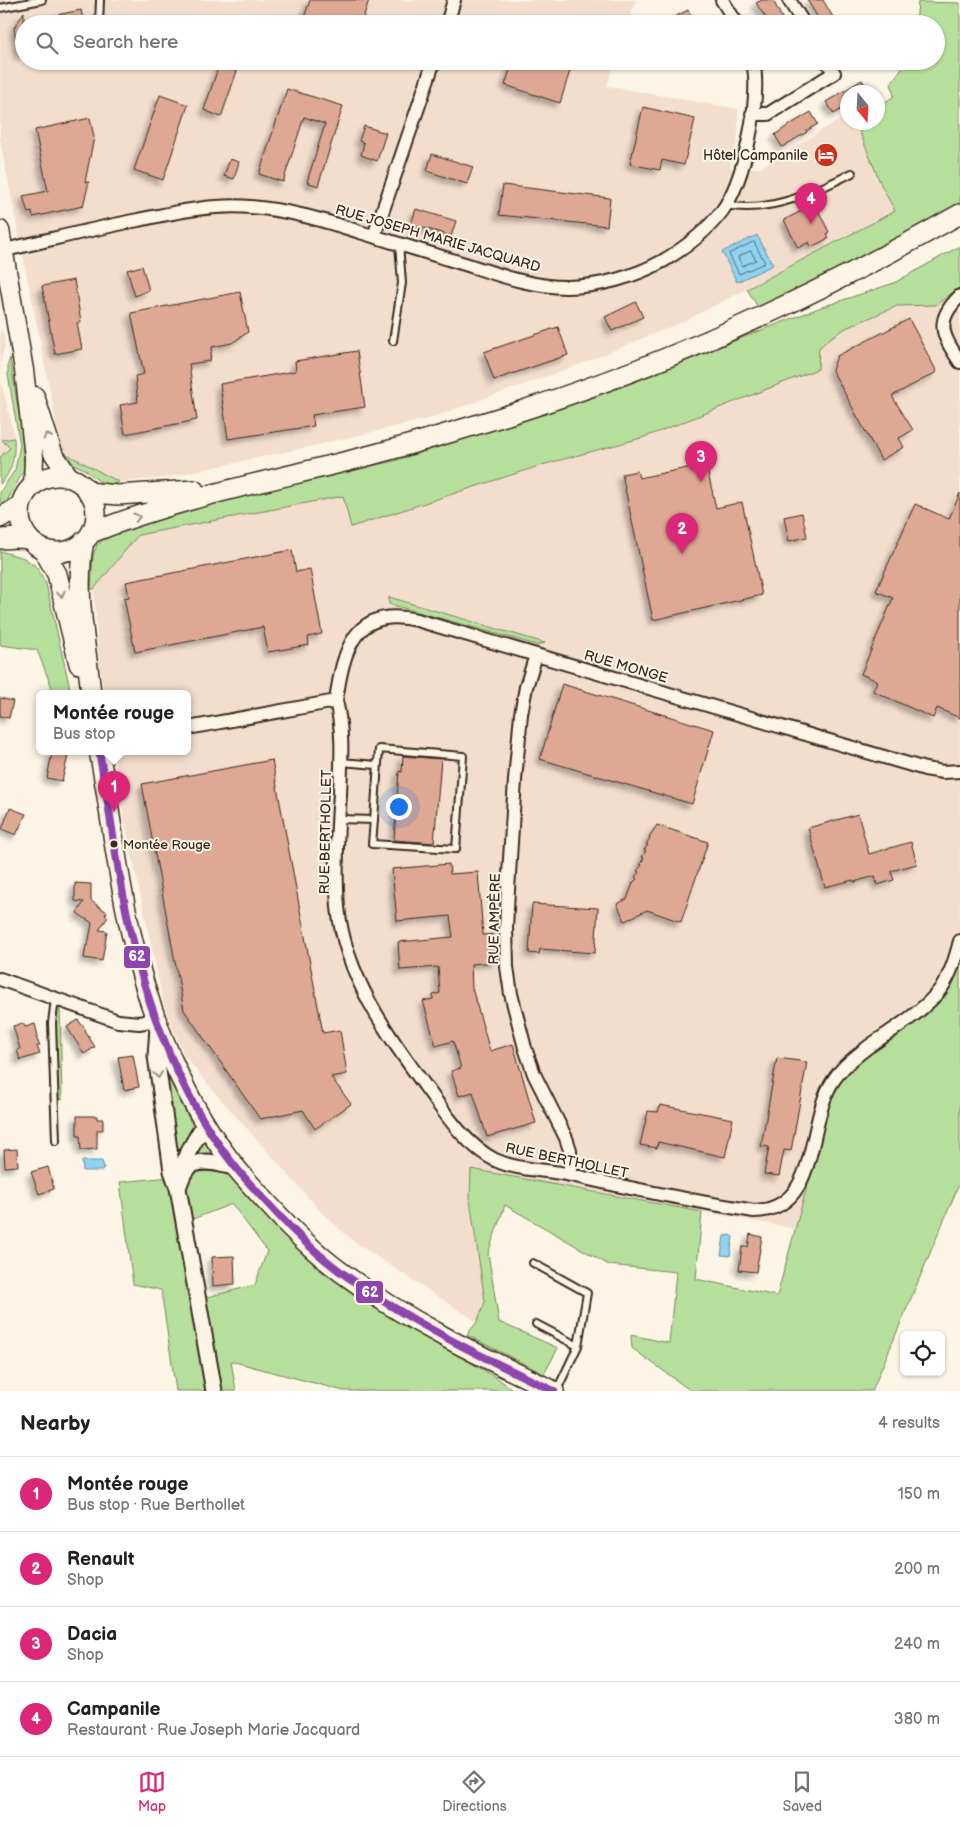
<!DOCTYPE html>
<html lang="en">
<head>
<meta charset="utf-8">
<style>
  :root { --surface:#fff; --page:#f2f2f2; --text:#202124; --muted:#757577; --line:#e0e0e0; --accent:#db2777 }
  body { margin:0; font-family:"Balsamiq Sans",sans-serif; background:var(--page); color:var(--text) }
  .controls { position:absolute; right:15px; bottom:15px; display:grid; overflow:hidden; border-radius:8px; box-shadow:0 1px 4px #0004 }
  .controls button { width:45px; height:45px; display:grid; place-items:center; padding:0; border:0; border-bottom:1px solid var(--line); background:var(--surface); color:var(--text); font:25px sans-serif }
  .compass { position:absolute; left:840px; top:85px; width:45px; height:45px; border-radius:50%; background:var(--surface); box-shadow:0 1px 4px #0004; rotate:162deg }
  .you { position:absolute; left:398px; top:806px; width:18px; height:18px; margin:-12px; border:4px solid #fff; border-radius:50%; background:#1a73e8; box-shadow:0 0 0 8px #1a73e833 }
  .badge { display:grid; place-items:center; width:32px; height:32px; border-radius:50%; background:var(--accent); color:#fff; font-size:16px; font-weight:700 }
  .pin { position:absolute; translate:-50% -41px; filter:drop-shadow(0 1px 2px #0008) }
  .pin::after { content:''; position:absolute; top:26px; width:18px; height:15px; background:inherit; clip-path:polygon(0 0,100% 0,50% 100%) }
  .popup { position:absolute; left:36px; top:690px; width:155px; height:65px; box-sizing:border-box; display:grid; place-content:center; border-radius:8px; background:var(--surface); filter:drop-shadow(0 1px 4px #0005); font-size:16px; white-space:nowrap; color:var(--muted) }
  .popup b { font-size:19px; color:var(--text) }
  .popup::after { content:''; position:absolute; left:50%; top:100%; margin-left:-10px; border:10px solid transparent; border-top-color:var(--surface) }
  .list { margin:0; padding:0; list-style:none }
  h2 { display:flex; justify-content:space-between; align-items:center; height:65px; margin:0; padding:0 20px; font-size:21px }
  h2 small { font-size:16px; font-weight:400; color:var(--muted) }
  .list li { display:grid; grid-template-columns:32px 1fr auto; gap:15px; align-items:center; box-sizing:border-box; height:75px; padding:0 20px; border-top:1px solid var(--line) }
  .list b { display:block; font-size:19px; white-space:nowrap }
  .list p { margin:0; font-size:16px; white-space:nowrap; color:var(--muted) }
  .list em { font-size:16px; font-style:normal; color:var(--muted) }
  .icon { flex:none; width:28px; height:28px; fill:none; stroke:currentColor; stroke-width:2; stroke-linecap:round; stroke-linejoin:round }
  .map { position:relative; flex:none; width:960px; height:1391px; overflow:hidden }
  .search { position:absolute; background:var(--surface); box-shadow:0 1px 4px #0004; left:15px; right:15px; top:15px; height:55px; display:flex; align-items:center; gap:12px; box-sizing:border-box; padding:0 18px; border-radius:28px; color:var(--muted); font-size:19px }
  .sheet { height:365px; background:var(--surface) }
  nav { display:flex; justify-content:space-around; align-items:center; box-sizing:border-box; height:70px; border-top:1px solid var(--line); background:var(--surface); font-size:14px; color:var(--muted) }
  nav a { display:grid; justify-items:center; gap:2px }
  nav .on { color:var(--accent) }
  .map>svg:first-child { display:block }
  .built { fill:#f3decd }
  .green { fill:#b6df9c; stroke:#78845d }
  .water { fill:#8fd2f1; stroke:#6d8f9d }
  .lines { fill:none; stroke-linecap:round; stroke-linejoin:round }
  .shore { stroke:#5d6d72; stroke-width:1 }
  .building { fill:#dea894; stroke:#3b2a1e; filter:url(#shadow) }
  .service-casing { stroke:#3b2a1e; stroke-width:10 }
  .minor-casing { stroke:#3b2a1e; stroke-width:16 }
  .tertiary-casing { stroke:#3b2a1e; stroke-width:19 }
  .secondary-casing { stroke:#3b2a1e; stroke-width:21 }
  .primary-casing { stroke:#3b2a1e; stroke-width:22 }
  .service { stroke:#fcf5e5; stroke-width:6 }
  .minor { stroke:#fcf5e5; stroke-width:12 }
  .tertiary { stroke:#fcf5e5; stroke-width:15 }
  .secondary { stroke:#fcf5e5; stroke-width:18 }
  .primary { stroke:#fcf5e5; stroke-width:19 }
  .bus-1-casing { stroke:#fcf5e5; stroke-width:11 }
  .bus-1 { stroke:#8e44ad; stroke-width:8 }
  .oneway { stroke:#9c9082 }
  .bus-dot { fill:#3b2a1e; stroke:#fcf5e5; stroke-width:2 }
  .labels { text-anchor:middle; stroke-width:4; stroke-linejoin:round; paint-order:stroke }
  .bus-label { font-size:13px; fill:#3b2a1e; stroke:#fcf5e5; text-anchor:start }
  .poi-label { font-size:14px; fill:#3b2a1e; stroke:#fcf5e5; text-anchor:end }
  .street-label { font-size:14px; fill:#3b2a1e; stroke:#fcf5e5 }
  .line-badge { stroke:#fcf5e5; stroke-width:2 }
  .badge-label { font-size:14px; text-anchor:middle; font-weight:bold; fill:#fff }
</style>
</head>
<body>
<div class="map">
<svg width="960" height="1391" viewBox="0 0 960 1391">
  <defs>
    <filter id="shadow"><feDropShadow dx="-4.5" dy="4.5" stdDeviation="2.5" flood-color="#0004"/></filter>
  </defs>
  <rect width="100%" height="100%" fill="#fcf5e5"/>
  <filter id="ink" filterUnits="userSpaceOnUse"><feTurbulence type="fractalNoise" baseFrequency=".02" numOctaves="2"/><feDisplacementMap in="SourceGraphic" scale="10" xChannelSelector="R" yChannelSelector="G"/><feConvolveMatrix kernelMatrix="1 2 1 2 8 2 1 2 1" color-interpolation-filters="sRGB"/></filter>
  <g filter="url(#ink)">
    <!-- built -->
    <path class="built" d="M0,0h636l-8,24h-604v37h591l-8,25 131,23v29l-8,30h30l87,-53 1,7 8,1 26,64 13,24 -210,110 -104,43 -153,55 -115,27 -149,32 -45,4 -56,-30 -2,-5 -61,-306z
      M960,287v678l-14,31 -21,20 -25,18 -68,59 -36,136 -325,-60 -1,31 15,102 -8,20 -124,-81 -30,-27 -113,-127 -26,-32 -19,-45 -40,-187 -12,-72h75v-58h-84l-5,-30 -5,-74 44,-54 205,-39 9,30 190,-61 103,-28 174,-89 11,-10 16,-10 51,-22 39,-1z
      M0,328l4,7 1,10 -4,16 -1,13z
      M0,377l14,57 -1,16 -13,30z"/>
    <!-- green -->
    <path class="green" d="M918,2l42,1v202l-51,30 -150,74 -12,-20 148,-78 -13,-24 -26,-64 22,-1v-15l16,-11 -3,-13 16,-22h29v-37h-20z
      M960,246v41l-24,18 -39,1 -51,22 -16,10 -11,10 -1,21 -173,68 -103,28 -191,62 -8,-31 -205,39 -44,54h-3l2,-34 4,-10 11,-10 19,-9 114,-31 153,-34 169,-54 256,-99 75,-25z
      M10,358l12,75 2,37 -18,33 -6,6v-17l15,-22 5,-25 -12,-71v-10z
      M14,438c1,17 -1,33 -14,46v-27l10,-9 -8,-8z
      M63,452l56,30c-5,2 -11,3 -16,1 -6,-2 -11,-8 -16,-12 -9,-6 -22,-8 -24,-19z
      M0,551l24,7 13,9 9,17 25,109h-17l-17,-43 -37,-5z
      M389,597l156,46 -8,2 -148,-41z
      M960,965v217l-88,209h-181l-59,-43 -1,-13 38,8 7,-71 -67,-7 -104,-60 -17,48 11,69 59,26 -14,26 -77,-39 10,-13 8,-20 -15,-102 1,-31 231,43 -6,67 81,17 55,-202 17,-26 76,-52 21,-20z
      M59,1004h1l2,96 -4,-1 -1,-5 -2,-79 2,-8z
      M164,1075h3l27,54 -12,27h-4z
      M202,1138l13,20h-25z
      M205,1169l23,3 90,97 105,66 74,43 18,13h-171l-113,-30 5,30h-16l-17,-93 52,-13 12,-34 -35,-47 -42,16 -5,-35 12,-13z
      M171,1177l36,214h-31l-15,-101 -28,-6 -13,-102z"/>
    <!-- water -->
    <path class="water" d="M757,235l16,30 -36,17 -15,-30z
      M82,1161h20l2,6 -2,4h-19z
      M730,1235l3,2 -3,19 -9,-1 3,-19z"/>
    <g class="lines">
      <!-- shore -->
      <path class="shore" d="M754,242l11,21 -26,11 -10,-20z
        M751,251l5,9 -14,6 -4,-9z"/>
    </g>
    <!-- building -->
    <path class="building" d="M310,0h59l-8,24h-59z
      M762,0h11l10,20 -6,4h-7l-14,-21z
      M807,0h16l14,24h-15z
      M81,10l3,14h-47v-5z
      M688,10l8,14h-35z
      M24,12v43l-5,1 -5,-28z
      M513,61h60l-13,42 -55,-18z
      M219,65l18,6 -16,46 -17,-7z
      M862,80l8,12h-22v13l-14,9 -8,-12z
      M287,89l56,17 -25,80 -11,-4 18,-58 -21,-7 -21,65 -24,-8z
      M160,95l28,10 -25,75 -29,-10z
      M643,107l52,12 -11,46 -22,-5 -2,10 -30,-6z
      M811,112l7,12 -12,7 1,1 -25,15 -7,-12 11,-8z
      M90,118l4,19 -9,45h4l-6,24 -50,11 -1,-5 -4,1 -5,-17 25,-5 -13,-61z
      M364,126l22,7 -9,28 -16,-6 3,-12 -5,-2z
      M432,154l41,13 -6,17 -40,-13z
      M230,159l9,3 -5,17 -10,-3z
      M503,185l107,13 -3,28 -108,-11z
      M815,204l14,28 -2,1 2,5 -18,9 -2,-5 -11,6 -14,-28z
      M416,209l40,12 -5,15 -40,-12z
      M142,266l7,24 -14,6 -8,-26z
      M74,280l7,42 -4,1 5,26 -27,5 -13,-68z
      M240,292l8,40 -16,11 -20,4 -2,14 -21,3 8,56 -72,14 -5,-29 18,-3 -3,-26 9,-2 -13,-61z
      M636,302l7,15 -31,14 -7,-14z
      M909,319l28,53 -45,24 21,34 -14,8 5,9 -23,13 -49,-90 5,-14z
      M558,327l10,28 -74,25 -10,-28z
      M357,351l8,56 -53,8 2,11 -86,13 -8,-55 76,-13 -1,-10z
      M706,464l10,44 26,-6 20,93 -109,25 -31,-146 15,-3 2,7z
      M960,493v225l-23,-10 -4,10 -60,-27 4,-10 -16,-7 32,-76 -17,-7 39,-87 34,15z
      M802,513l5,24 -18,4 -5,-24z
      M292,550l4,22 14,-3 12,65 -14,3 1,8 -41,7 -5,-25 -128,25 -11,-54 5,-1 -3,-15z
      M562,684l152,46 -22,74 -152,-45z
      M0,698l13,3 -4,17 -9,-2z
      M52,753l16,3 -6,25 -15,-3z
      M403,756l38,3 -7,84 -40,-3 5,-69 3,1z
      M272,760l51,273 17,-3 7,44 -16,3 20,27 -36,25 -12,-19 -43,9 -76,-109 -42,-226z
      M10,808l16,6 -10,21 -14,-6z
      M858,814l11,40 42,-12 6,22 -26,7 3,9 -17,5 -2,-9 -21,6 -1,-2 -28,7 -17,-59z
      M657,825l51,17 -27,80 -34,-12 -22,11 -8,-17 10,-5 6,-16 4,-4 -2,-2 4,-5 -2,-1 5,-6 -2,-1 4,-6 -2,-1 4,-6 -2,-1 4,-5 -2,-1 4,-6 -1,-1z
      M449,864l1,10 28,-2 5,63 11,-1 3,28 -26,2 1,24 18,63 23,-7 23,79 -49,14 -14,-45 -14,4 -8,-25 10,-3 -8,-27 -17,5 -13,-45 10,-2v-4l7,-2 -2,-26 -38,3 -2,-28 55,-5 -3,-21 -53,5 -5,-52z
      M75,883l16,1v17l16,11 -2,3 3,2 -9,13 8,1 -5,30 -18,-3 2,-13h2l4,-22 -15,-10 7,-11 -9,-1z
      M532,904l66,4 -3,45 -55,-4 -1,5 -10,-1z
      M78,1020l8,10 -1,1 10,16 -11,7 -17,-27z
      M23,1023l2,4 10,-3 3,12 -2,1 4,9h-3l3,8 -20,6 -3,-10 3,-1 -7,-23z
      M133,1055l6,32 -15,3 -6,-33z
      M777,1058l30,4 -16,89 -7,-1 -5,26 -15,-2 5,-27 -8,-1z
      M660,1105l73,14 -8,38 -67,-15 -1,6 -17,-3 8,-34 10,1z
      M77,1116h20v3h6v11h-6v19l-16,1 -1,-14h-3z
      M17,1149l1,17 -13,1 -1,-17z
      M48,1167l6,22 -15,5 -8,-22z
      M750,1234l12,3 -6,35 -17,-2 3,-23h6z
      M234,1256l1,28 -22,2 -1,-29z"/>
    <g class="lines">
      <!-- service casing -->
      <g class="service-casing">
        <path id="service" d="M0,8l42,-8
          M99,24l1,-24
          M726,205c43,9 89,-13 126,-32
          M393,341l9,-58 -3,-39
          M341,762l36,3
          M338,819l36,1 -2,24 84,5 7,-93 -84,-7 -5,71
          M55,998l-3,25 4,118
          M533,1263l54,30 -9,53 -21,44
          M536,1324l42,22"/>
      </g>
      <!-- minor casing -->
      <g class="minor-casing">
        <path id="minor" d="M722,0l15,24
          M789,0l15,24
          M447,24l7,-24
          M752,114h16l66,-41 -7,-12
          M374,236l60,-175
          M4,250c45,-10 89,-21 134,-30 38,-8 74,-16 113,-13 39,3 75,14 112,26 35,11 70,21 105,32 31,10 65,22 98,22 33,0 68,-10 97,-26 22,-13 43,-29 59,-50 23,-31 39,-112 31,-150
          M960,296c-26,25 -18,39 0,66
          M536,655l-10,32 -5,27 -6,66 -7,110 -2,38 1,39 4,27 14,54 9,26 32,64 4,12v25
          M336,701c7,-50 18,-96 81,-81l508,149 18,3 17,-1
          M188,728l148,-27c8,32 5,62 4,93 -3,38 -5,76 -2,113 7,70 50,128 90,183 19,26 38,55 67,70 24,11 50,9 76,15 60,14 122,26 183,36 67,-1 52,-90 79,-130 9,-14 22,-24 35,-34 24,-17 57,-36 74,-60 9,-13 14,-30 18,-46
          M0,979l118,42 21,2 17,-3"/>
      </g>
      <!-- tertiary casing -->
      <g class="tertiary-casing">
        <path id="tertiary" d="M158,1028l-2,28 16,115 6,17 36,203
          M181,1175l6,-21 18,-31
          M178,1188c2,-5 4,-13 8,-18 11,-14 37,-6 50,-2"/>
      </g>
      <!-- secondary casing -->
      <g class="secondary-casing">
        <path id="secondary" d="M0,230l24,140 10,87 -1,29
          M35,396l18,57 17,25"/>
      </g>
      <!-- primary casing -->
      <g class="primary-casing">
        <path id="primary" d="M20 514a38 38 0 1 1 76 0a38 38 0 1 1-76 0Z
          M88,492l29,3 77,-5
          M0,518l21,-13
          M91,533c87,-35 179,-52 269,-75 50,-13 100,-28 148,-43 156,-49 310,-120 452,-201
          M0,539l19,-1 10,1
          M84,541c-10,50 2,102 7,152
          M43,549l14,25 22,90
          M99,751c12,62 18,125 33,186 18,80 53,168 105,232 11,13 22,25 34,38 21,23 44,46 70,65 66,49 139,84 213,119"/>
      </g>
      <!-- service -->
      <use href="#service" class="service"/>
      <!-- minor -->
      <use href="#minor" class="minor"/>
      <!-- tertiary -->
      <use href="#tertiary" class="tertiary"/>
      <!-- secondary -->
      <use href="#secondary" class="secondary"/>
      <!-- primary -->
      <use href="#primary" class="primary"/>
      <!-- bus-1 casing -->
      <g class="bus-1-casing">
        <path id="bus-1" d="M99,751c12,62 18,125 33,186 18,80 53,168 105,232 11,13 22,25 34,38 21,23 44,46 70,65 66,49 139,84 213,119"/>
      </g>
      <!-- bus-1 -->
      <use href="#bus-1" class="bus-1"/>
    </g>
    <!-- one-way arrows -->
    <defs><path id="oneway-chevron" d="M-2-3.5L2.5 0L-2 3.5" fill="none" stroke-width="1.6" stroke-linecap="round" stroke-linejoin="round" transform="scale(1.25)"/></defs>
    <g class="oneway">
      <use href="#oneway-chevron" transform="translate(47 436) rotate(-109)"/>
      <use href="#oneway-chevron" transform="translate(137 517) rotate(-17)"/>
      <use href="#oneway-chevron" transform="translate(61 594) rotate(77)"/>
      <use href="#oneway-chevron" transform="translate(158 1075) rotate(83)"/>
    </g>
  </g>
  <!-- icons -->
  <defs>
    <g id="hotel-disc" transform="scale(1.25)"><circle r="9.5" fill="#c8321e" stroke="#fcf5e5"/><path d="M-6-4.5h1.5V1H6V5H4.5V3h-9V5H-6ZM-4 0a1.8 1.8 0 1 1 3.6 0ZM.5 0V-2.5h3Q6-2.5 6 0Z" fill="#fff"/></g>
  </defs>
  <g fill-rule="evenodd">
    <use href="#hotel-disc" x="826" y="155"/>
  </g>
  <!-- markers -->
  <circle class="bus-dot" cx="114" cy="844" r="4.5"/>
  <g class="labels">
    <!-- bus labels -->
    <g class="bus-label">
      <text x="123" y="849">Montée Rouge</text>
    </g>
    <!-- poi labels -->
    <g class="poi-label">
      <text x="808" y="160">Hôtel Campanile</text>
    </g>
    <!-- street labels -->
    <g class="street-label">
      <text transform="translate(438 238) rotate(16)" y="5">RUE JOSEPH MARIE JACQUARD</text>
      <text transform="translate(626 666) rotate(16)" y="5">RUE MONGE</text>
      <text transform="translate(325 832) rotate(-89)" y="5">RUE BERTHOLLET</text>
      <text transform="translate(494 919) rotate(-89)" y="5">RUE AMPÈRE</text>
      <text transform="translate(567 1160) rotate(12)" y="5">RUE BERTHOLLET</text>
    </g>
  </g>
  <g class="line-badge">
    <rect x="123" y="945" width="28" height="24" rx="5" fill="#8e44ad"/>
    <rect x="355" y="1280" width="29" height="24" rx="5" fill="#8e44ad"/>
  </g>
  <g class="badge-label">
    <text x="137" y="961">62</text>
    <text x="370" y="1297">62</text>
  </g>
</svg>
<div class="controls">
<button><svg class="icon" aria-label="locate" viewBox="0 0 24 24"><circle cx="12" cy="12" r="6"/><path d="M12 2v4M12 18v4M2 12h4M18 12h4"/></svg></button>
</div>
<svg class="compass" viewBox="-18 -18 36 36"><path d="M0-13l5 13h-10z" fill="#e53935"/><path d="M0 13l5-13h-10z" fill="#757577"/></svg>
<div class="you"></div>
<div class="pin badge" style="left:114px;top:812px">1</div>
<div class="popup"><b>Montée rouge</b>Bus stop</div>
<div class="pin badge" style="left:682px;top:554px">2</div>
<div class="pin badge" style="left:701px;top:482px">3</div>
<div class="pin badge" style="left:811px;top:224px">4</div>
<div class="search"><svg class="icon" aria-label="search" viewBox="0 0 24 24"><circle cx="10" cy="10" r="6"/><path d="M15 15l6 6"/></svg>Search here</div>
</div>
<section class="sheet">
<h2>Nearby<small>4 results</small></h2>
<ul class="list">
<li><span class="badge">1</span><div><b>Montée rouge</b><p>Bus stop · Rue Berthollet</p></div><em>150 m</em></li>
<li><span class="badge">2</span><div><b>Renault</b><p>Shop</p></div><em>200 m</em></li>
<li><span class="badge">3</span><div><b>Dacia</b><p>Shop</p></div><em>240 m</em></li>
<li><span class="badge">4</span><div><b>Campanile</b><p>Restaurant · Rue Joseph Marie Jacquard</p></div><em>380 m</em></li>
</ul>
</section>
<nav>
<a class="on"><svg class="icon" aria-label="map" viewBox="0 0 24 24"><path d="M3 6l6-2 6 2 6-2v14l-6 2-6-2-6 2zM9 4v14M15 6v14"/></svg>Map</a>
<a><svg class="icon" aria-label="directions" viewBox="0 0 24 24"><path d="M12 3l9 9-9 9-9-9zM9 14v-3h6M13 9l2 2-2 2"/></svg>Directions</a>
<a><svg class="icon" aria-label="saved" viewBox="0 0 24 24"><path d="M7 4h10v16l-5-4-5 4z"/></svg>Saved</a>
</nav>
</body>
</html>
